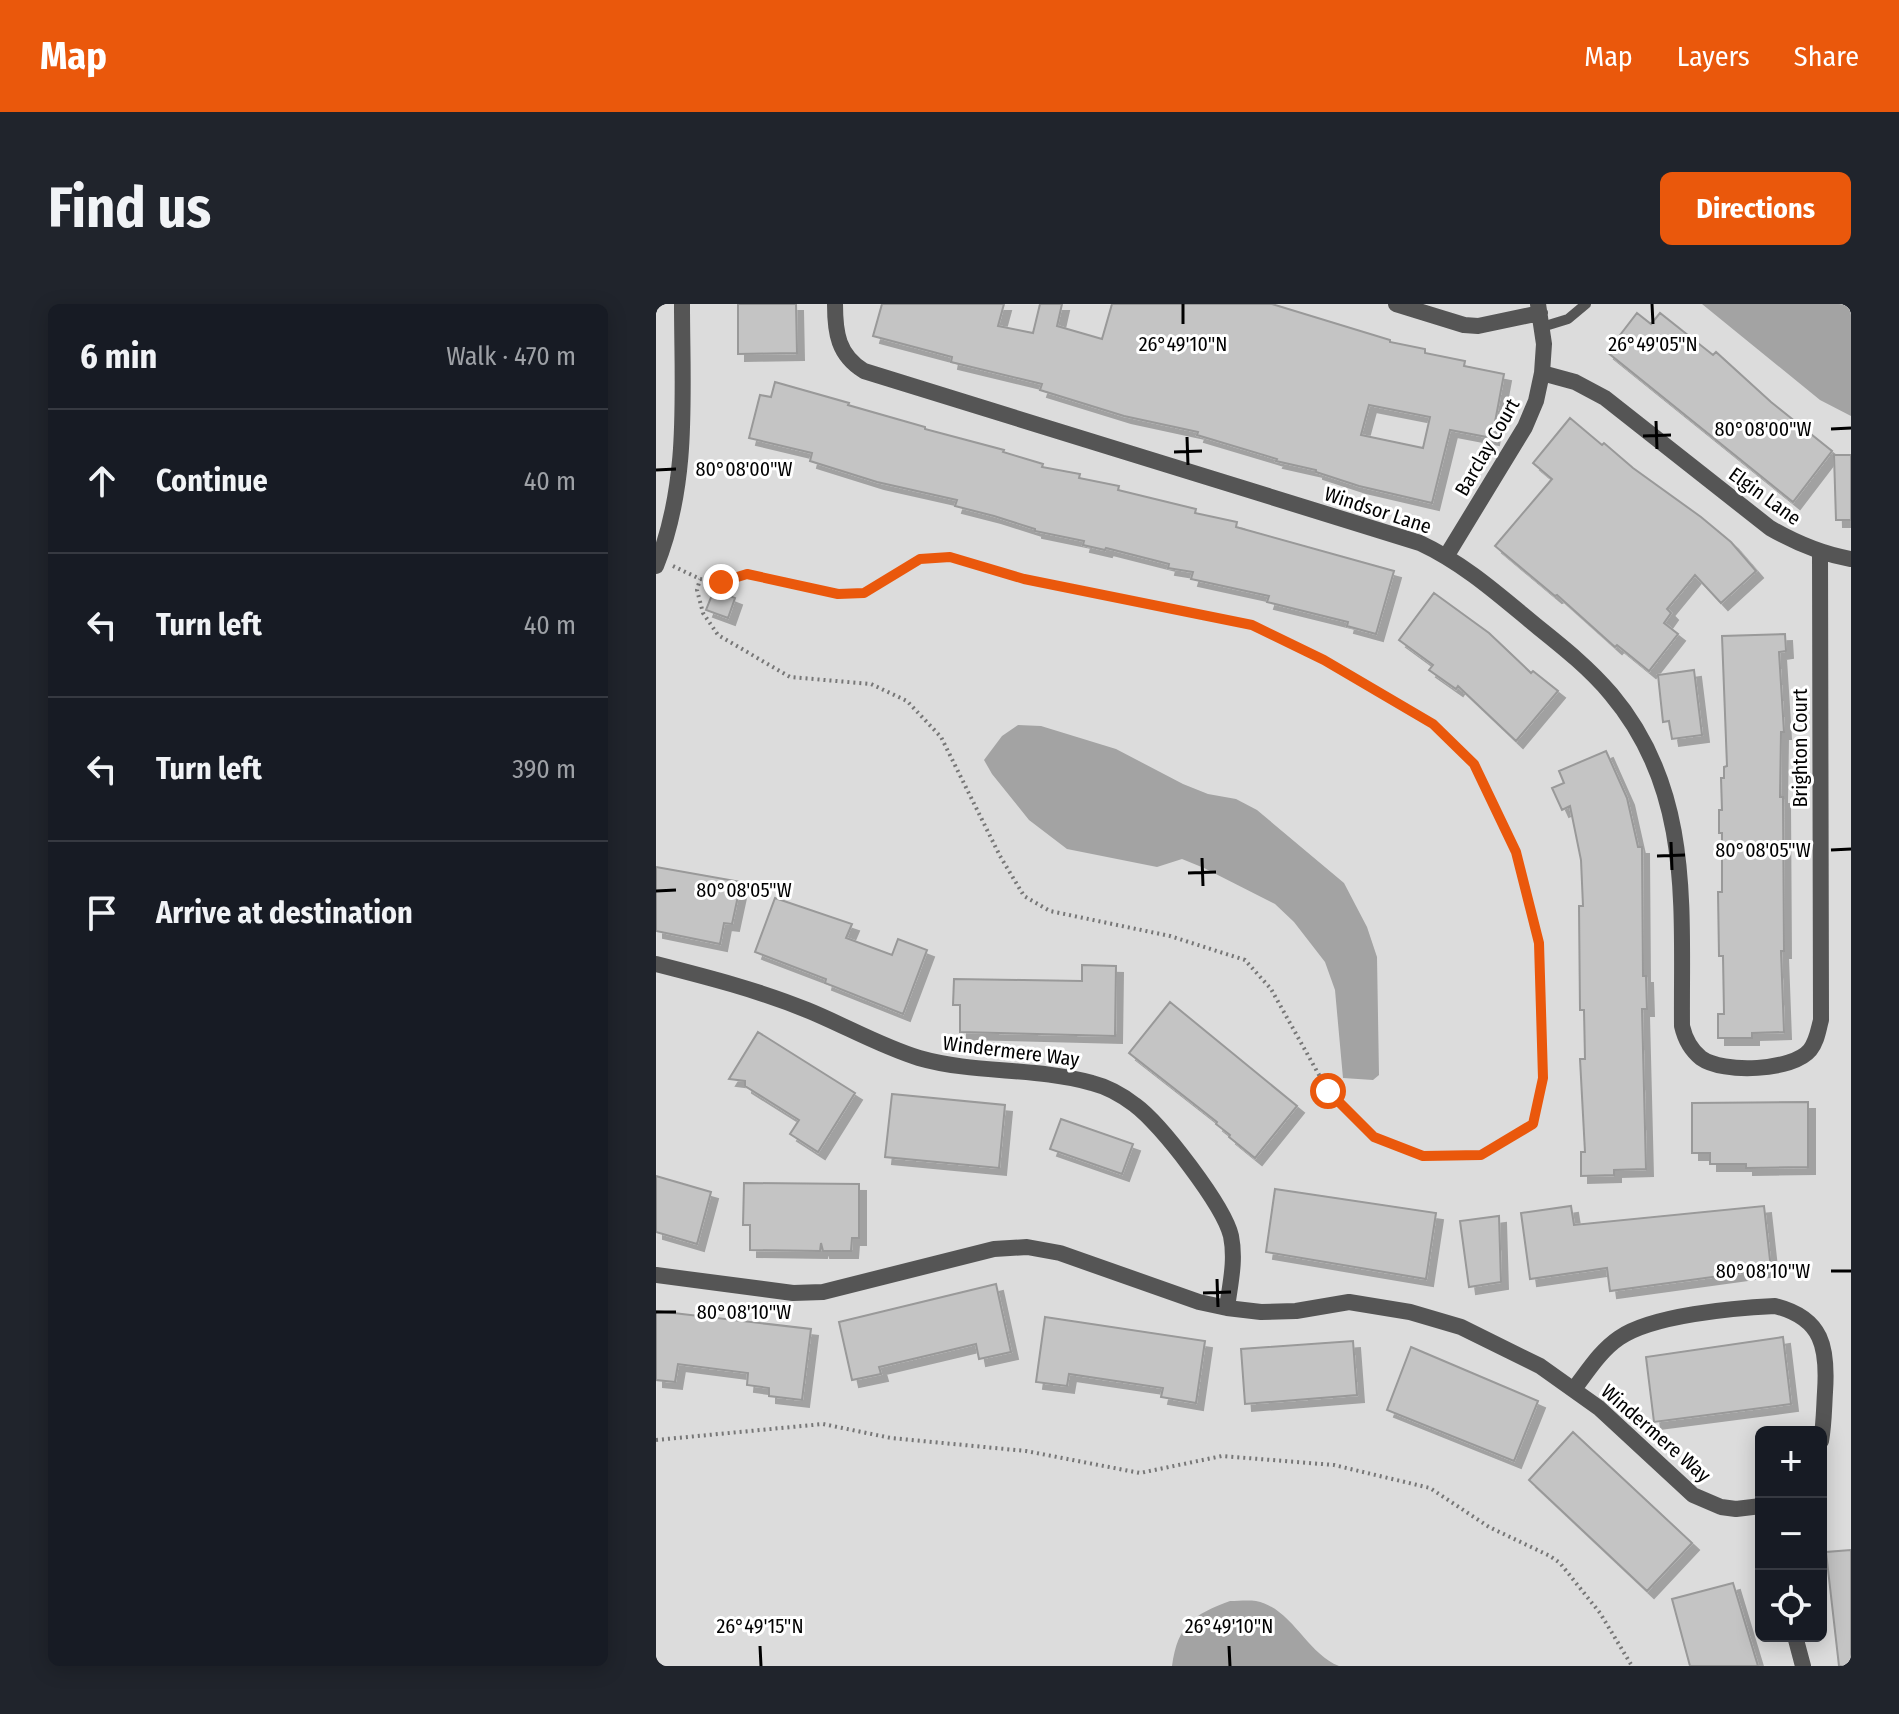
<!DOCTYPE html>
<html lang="en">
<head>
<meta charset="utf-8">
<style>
  :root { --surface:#171b24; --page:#20242c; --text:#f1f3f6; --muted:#9ea1a6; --line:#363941; --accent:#ea580c }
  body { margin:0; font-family:"Fira Sans Condensed",sans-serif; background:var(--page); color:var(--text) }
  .controls { position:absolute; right:24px; bottom:24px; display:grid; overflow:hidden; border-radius:12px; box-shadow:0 4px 20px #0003 }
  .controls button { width:72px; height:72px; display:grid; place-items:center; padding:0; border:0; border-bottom:2px solid var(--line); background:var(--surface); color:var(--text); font:40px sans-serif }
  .stop { position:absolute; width:24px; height:24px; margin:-18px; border:6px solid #ea580c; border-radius:50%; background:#fff }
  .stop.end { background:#ea580c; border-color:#fff; box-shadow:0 2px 8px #0008 }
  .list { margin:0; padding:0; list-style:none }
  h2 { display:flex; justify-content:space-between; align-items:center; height:104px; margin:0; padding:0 32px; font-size:34px }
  h2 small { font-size:26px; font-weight:400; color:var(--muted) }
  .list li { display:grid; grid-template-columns:52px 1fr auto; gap:24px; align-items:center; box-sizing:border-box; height:144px; padding:0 32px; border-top:2px solid var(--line) }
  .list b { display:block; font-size:30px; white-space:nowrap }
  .list em { font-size:26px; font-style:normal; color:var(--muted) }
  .icon { flex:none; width:44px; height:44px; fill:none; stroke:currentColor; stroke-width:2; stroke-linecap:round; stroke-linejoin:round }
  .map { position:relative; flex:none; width:1195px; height:1362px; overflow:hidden; border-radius:12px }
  header { display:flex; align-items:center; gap:48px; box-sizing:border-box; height:112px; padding:0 40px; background:var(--accent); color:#fff }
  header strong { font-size:38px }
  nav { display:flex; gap:44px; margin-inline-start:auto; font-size:28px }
  .intro { display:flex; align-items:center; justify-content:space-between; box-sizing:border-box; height:192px; padding:0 48px }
  h1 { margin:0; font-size:56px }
  .button { padding:20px 36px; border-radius:12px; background:var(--accent); color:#fff; font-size:28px; font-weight:700 }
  main { display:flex; gap:48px; padding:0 48px }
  aside { flex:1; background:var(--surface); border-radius:12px; box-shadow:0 4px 20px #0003 }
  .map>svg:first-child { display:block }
  .green { fill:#dcdcdc; fill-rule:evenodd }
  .water { fill:#a3a3a3 }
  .building { fill:#c4c4c4; stroke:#999; stroke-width:2; fill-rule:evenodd; filter:url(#shadow) }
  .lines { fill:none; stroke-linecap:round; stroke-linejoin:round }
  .path { stroke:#777; stroke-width:4; stroke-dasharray:2 4; stroke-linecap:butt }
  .service { stroke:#555; stroke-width:10 }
  .minor { stroke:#555; stroke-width:16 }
  .route { stroke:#ea580c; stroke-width:10 }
  .ticks { fill:none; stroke:#000; stroke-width:3 }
  .labels { text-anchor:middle; stroke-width:6; stroke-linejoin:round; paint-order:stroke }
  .street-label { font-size:20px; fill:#000; stroke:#fff }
  .ticks-label { font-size:20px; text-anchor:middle; fill:#000; stroke:#fff; stroke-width:6; stroke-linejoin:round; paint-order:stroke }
</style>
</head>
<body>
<header>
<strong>Map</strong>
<nav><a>Map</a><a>Layers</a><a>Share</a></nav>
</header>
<div class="intro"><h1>Find us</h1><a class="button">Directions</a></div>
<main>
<aside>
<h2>6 min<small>Walk · 470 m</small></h2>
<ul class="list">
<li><svg class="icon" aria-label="ahead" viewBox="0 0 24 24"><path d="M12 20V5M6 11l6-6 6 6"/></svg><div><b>Continue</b></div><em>40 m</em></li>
<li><svg class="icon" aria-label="left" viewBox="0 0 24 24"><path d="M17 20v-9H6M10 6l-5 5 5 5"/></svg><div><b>Turn left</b></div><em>40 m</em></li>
<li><svg class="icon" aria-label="left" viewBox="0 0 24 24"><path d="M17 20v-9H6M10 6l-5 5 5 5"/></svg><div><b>Turn left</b></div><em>390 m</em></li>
<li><svg class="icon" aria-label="arrive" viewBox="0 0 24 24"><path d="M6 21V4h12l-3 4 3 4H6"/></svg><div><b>Arrive at destination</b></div></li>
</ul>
</aside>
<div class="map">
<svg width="1195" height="1362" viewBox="0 0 1195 1362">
  <defs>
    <filter id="shadow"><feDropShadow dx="7" dy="7" stdDeviation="0" flood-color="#0004"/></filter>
  </defs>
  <rect width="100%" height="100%" fill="#fff"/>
  <!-- green -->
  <path class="green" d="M0,0h1195v1362h-1195zM1105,1128h60v204h-60z"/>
  <!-- water -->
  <path class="water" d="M1046,0h149v112l-31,-16z
    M362,421l23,1 75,23 67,35 25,10 28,5 21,11 87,73 23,44 10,30 2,118 -6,5 -30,-2 -8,-88 -10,-28 -31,-40 -19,-18 -71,-36 -22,-9 -25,8 -90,-18 -38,-29 -37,-46 -8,-14 18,-24z
    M574,1297c8,0 18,-1 26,0 36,7 50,52 83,65h-167c6,-42 21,-51 58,-65z"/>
  <!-- building -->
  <path class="building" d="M82,0h58l1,49 -59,1z
    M226,0h122l-6,22 35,7 7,-29h22l-5,22 45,13 10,-35h160l118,36v2l35,7v4l40,8 -1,5 40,8 -12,64 -42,-8 -18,73 -73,-17 -43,-14v-2l-40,-9 1,-2 -80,-24 1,-3 -74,-16 -84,-26 2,-6 -91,-22 1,-5 -79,-21zM713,101l61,12 -7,31 -62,-13z
    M981,9l14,11 9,-11 53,42 3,-3 55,50 61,49 -39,51 -186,-150z
    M119,78l74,21 -1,2 77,22v2l79,21 -1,2 40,12 -1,3 38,7 -1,4 40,8 -1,4 78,19 -1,4 42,9 -1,5 158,44 -18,63 -29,-8 1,-4 -81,-20 2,-6 -78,-17 2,-7 -25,-4 1,-4 -63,-16 -1,2 -22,-5 1,-4 -49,-10v-2l-41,-13 -39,-10 2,-6 -80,-18 -67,-21 2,-8 -63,-15 11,-43 11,2z
    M914,114l32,27 2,-2 29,25 68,49 30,25 25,29 -35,32 -26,-28 -28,34 4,4 -7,10 14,11 -29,37 -32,-26 -2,2 -58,-52 -2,1 -60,-50 57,-67 -19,-16z
    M1178,151h17v65h-15z
    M58,286l21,8 -7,20 -22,-8z
    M778,289l55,40 42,40 2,-2 25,20 -42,50 -58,-55 -2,3 -27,-19 4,-5 -34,-25z
    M1129,330l1,17 -7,1 5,80h-3l-1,65h3l1,154h-3l3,81 -32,1v5h-34v-24h6l-1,-58h-4l-1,-64h4v-59h-3v-23h3l-1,-32h3v-11l3,-1 -5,-130z
    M1038,366l8,65 -30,4 -3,-18 -6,1 -5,-47z
    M950,447l21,47 11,49h4l1,129h3l1,33h-5l4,160 -32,1v5l-33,1v-24h4l-5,-93h5l-1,-49h-4l-1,-104h4l-2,-46 -11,-54 -8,4 -10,-22 12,-5 -5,-12z
    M0,563l85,15 -9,42 -8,-1 -4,21 -64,-13z
    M119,594l77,26 -6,14 46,17 6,-16 29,11 -24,64 -78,-31 1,-4 -71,-27z
    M426,661l34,1 -1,70 -155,-4v-27h-7l1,-26 128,2z
    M514,698l127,104 -42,52 -26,-21 1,-2 -14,-11 1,-2 -88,-69z
    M102,728l97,61 -37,59 -28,-18 9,-14 -54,-34v-5l-16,-2z
    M236,790l113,11 -6,63 -114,-11z
    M1152,798v65l-62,1v-4h-36v-11h-18v-50z
    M405,815l72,25 -11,30 -72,-25z
    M0,872l55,16 -14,52 -41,-12z
    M88,879l115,1v54h-7l-1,13h-28l-2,-8 -1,8 -70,-1v-25h-7z
    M619,885l161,24 -10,66 -160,-27z
    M915,902l3,19 190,-19 7,63 -161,22 -3,-23 -77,11 -9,-66z
    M843,912l2,66 -32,5 -9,-66z
    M340,980l15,68 -32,7 -3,-15 -97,23 2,7 -29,6 -13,-58z
    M0,1007l155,18 -9,71 -33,-4v-8l-22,-3 1,-12 -70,-9 -3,18 -19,-2z
    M389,1013l160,24 -9,62 -35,-6 2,-9 -94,-14 -2,12 -31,-4z
    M1127,1033l8,67 -137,18 -8,-65z
    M697,1037l4,54 -112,9 -4,-55z
    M755,1043l127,54 -24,60 -127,-51z
    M917,1128l119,111 -45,48 -118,-111z
    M1195,1246v116h-12l-13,-114z
    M1077,1279l25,83h-68l-18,-67z"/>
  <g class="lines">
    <!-- path -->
    <path class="path" d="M17,262l27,13 21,3 26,-8 91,20 26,-1 56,-34 30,-2 74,22 228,46 72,35 109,64 41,40 42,88 23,91 4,135 -10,46 -52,31 -58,1 -49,-19 -46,-46 -57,-102 -26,-29 -75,-24 -120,-25 -26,-15 -24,-40 -59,-119 -34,-36 -36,-17 -81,-7 -72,-42 -15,-22 -6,-23 3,-11
      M0,1136l167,-16 68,14 135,13 114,22 82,-17 112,9 29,7 67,16 59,39 61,29 10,7 40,50 32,53"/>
    <!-- service -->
    <path class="service" d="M886,23l26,-8 18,-15"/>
    <!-- minor -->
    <path class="minor" d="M179,0c0,29 3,51 29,67l556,172c45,21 80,53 119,85 25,20 51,41 72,66 82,97 70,213 71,332 3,13 9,24 19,32 22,16 92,13 109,-8 7,-9 8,-19 11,-30l-1,-468
      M740,0l68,21 14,1 62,-13
      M886,69l33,9 30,16 165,130c26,15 51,26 81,31
      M791,251l78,-128 11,-26 6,-28 2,-29 -6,-40
      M0,262c34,-84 26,-174 26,-262
      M0,660c51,13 102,26 151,46 37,15 73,36 112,48 56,16 117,9 173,25 16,4 30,12 43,22 26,19 89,101 96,131 5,25 -1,48 -4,72
      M0,971l137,18 30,-1 171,-43 33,-2 33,6 139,49 28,6 34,4 35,-1 53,-9 61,10 51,15 79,39 59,42 94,87 28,12 15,2 25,-3
      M918,1085c14,-18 26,-38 45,-51 33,-23 115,-30 156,-32 48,12 53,42 50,86 -1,16 -1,33 -4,49
      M1139,1332l8,30"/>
  </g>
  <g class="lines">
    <!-- route -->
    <path class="route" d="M65,278l26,-8 91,20 26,-1 56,-34 30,-2 74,22 228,46 72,35 109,64 41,40 42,88 23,91 4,135 -10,46 -52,31 -58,1 -49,-19 -46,-46"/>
  </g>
  <!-- ticks -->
  <path class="ticks" d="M527,0v20M996,0l1,20M1000,117l1,28M1175,125l20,-1M987,132l28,-1M531,133l1,28M518,148l28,-1M0,166l20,-1M1015,538l1,28M1175,546l20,-1M1001,552l28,-1M546,554l1,28M532,569l28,-1M0,587l20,-1M1175,967h20M561,975l1,28M547,989l28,-1M0,1008h20M104,1342l1,20M573,1342l1,20"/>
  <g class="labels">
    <!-- street labels -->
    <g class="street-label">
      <text transform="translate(831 143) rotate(-60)" y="7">Barclay Court</text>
      <text transform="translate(1109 192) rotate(36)" y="7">Elgin Lane</text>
      <text transform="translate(722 206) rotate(18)" y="7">Windsor Lane</text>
      <text transform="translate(1144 444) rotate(-90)" y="7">Brighton Court</text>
      <text transform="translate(355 747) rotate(7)" y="7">Windermere Way</text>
      <text transform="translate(1000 1129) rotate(41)" y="7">Windermere Way</text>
    </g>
  </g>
  <g class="ticks-label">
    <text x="527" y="47">26°49'10"N</text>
    <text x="997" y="47">26°49'05"N</text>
    <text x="1107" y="132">80°08'00"W</text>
    <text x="88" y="172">80°08'00"W</text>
    <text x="1107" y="553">80°08'05"W</text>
    <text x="88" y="593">80°08'05"W</text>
    <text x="1107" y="974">80°08'10"W</text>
    <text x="88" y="1015">80°08'10"W</text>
    <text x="104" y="1329">26°49'15"N</text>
    <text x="573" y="1329">26°49'10"N</text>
  </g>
</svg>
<div class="controls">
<button>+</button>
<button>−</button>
<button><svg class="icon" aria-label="locate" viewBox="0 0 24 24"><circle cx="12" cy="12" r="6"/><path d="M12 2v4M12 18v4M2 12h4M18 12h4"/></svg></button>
</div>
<div class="stop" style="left:672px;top:787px"></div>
<div class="stop end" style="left:65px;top:278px"></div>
</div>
</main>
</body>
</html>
